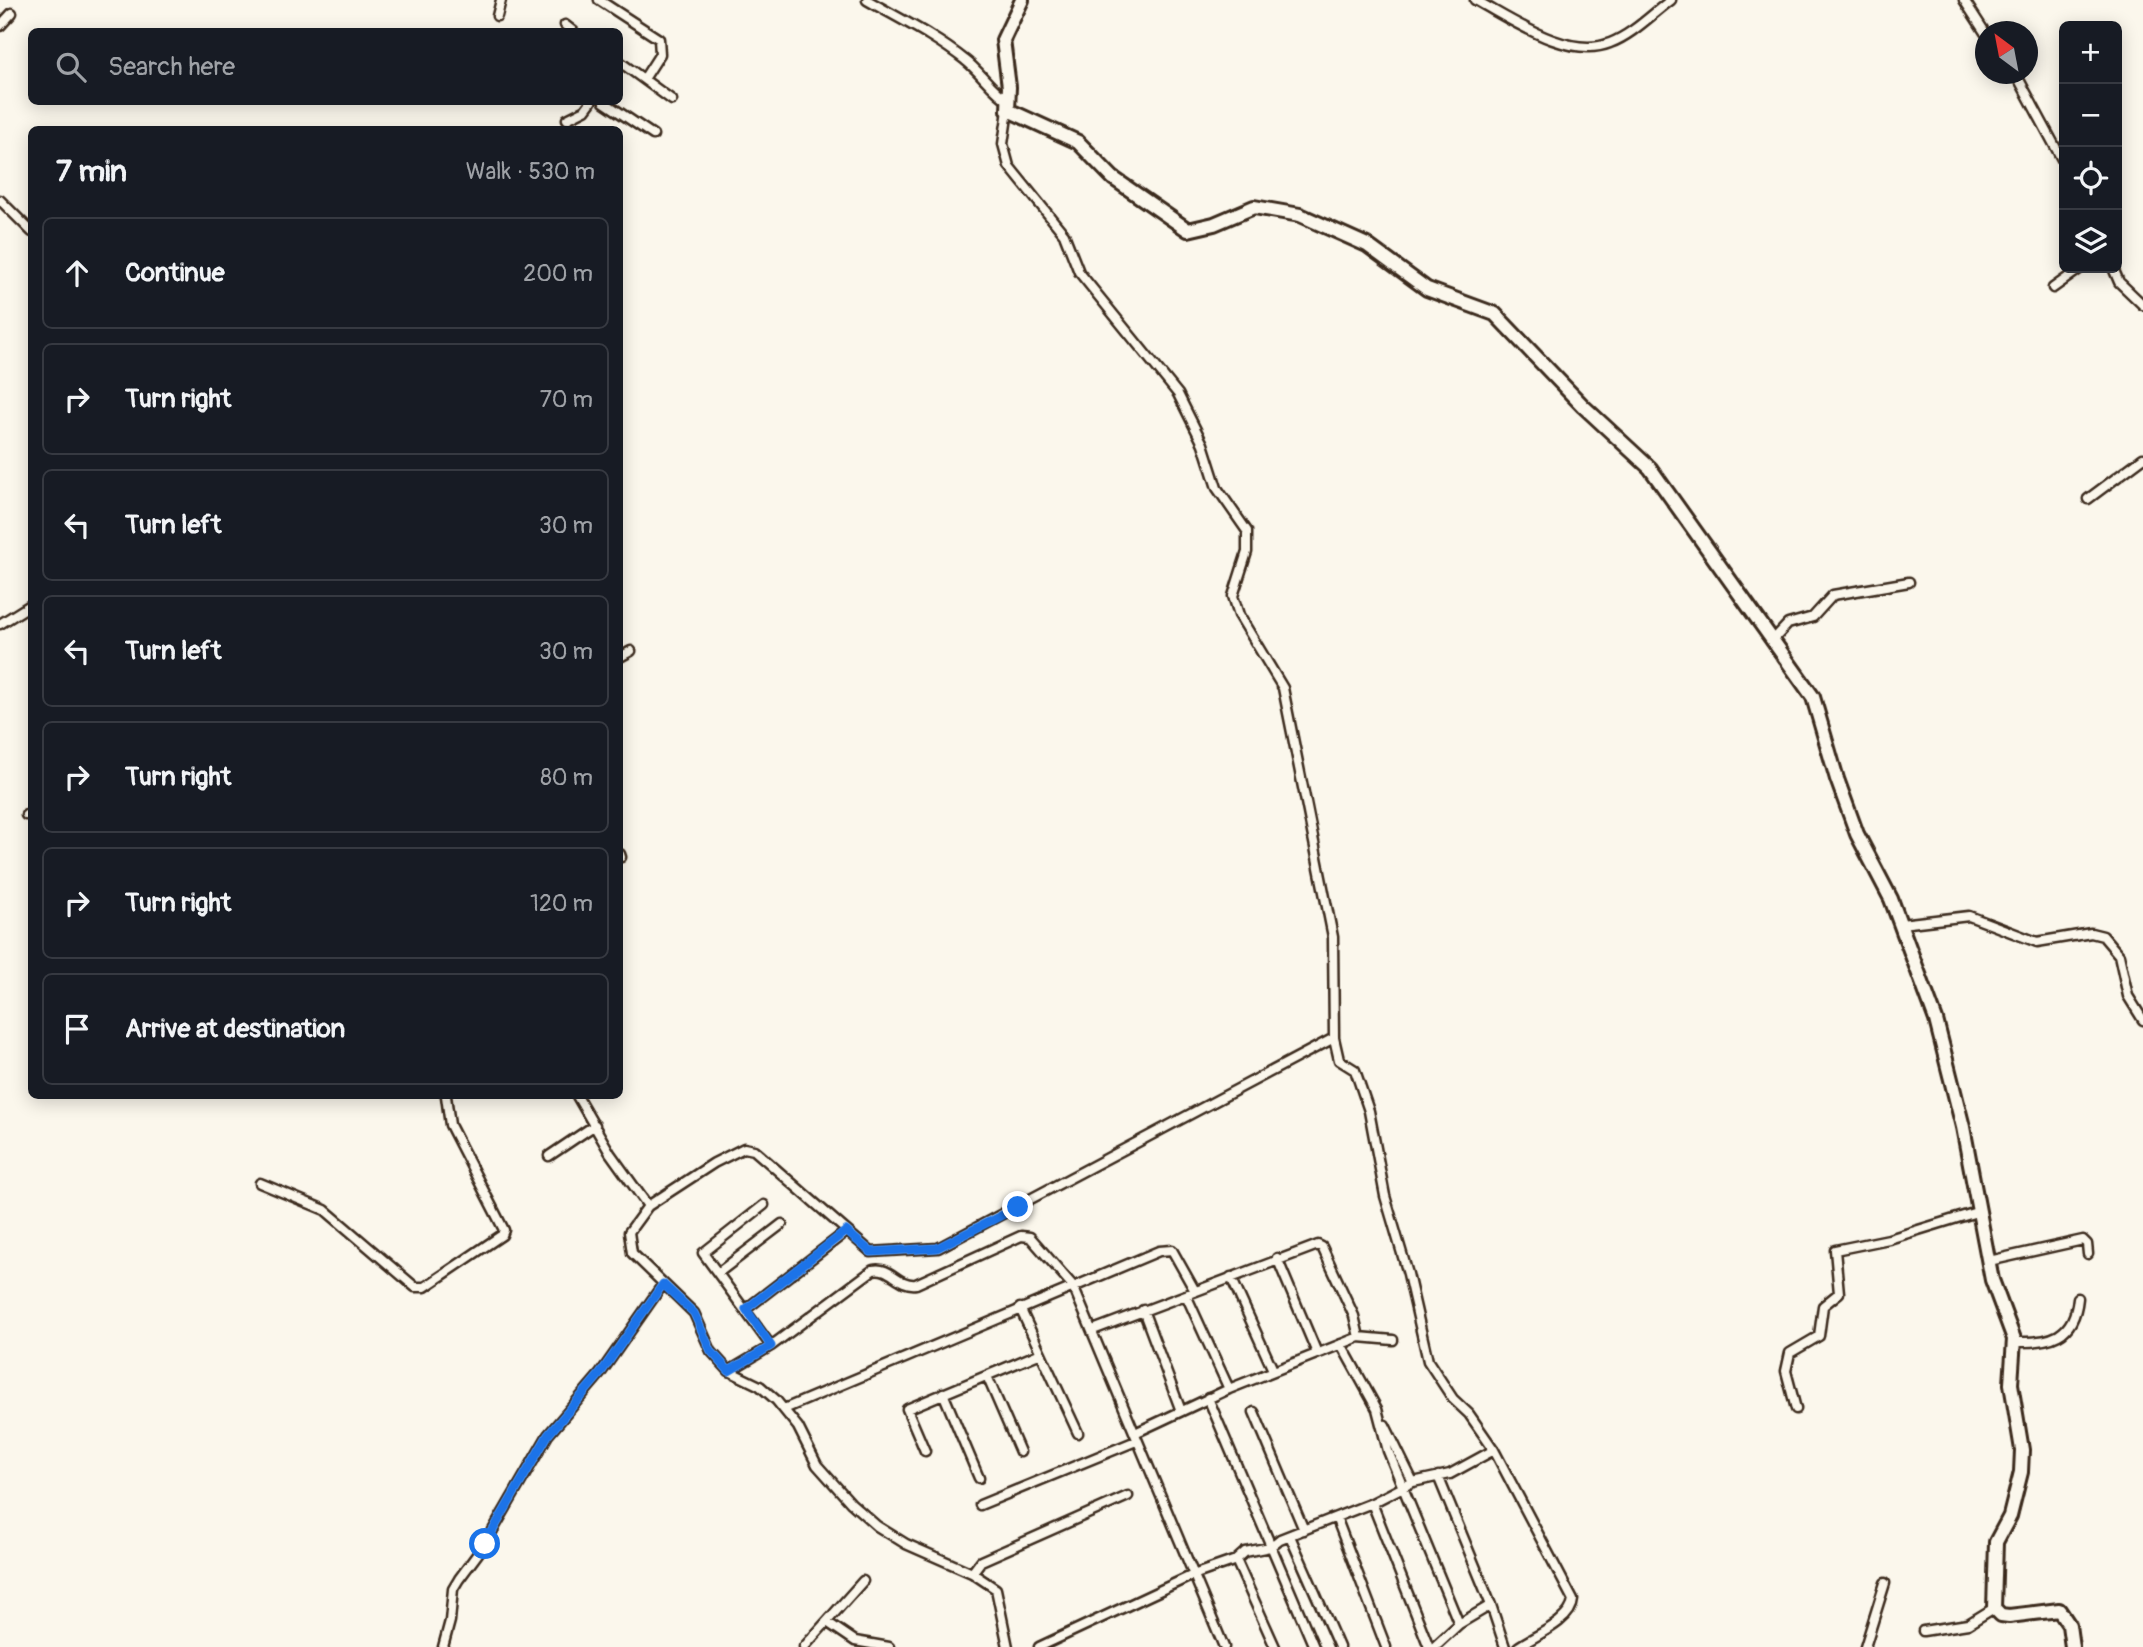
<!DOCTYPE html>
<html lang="en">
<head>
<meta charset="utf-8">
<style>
  :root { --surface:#171b24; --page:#20242c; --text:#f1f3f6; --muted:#9ea1a6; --line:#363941 }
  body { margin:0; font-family:Pangolin,sans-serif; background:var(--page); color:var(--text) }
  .controls { position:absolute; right:21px; top:21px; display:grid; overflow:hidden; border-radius:10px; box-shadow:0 4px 18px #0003 }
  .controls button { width:63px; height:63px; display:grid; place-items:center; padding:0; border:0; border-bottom:2px solid var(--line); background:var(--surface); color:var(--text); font:35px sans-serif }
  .compass { position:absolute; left:1975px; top:21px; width:63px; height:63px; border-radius:50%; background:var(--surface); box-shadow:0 4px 18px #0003; rotate:328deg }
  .stop { position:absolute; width:21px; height:21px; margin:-16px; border:5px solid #1a73e8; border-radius:50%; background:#fff }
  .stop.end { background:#1a73e8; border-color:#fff; box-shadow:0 2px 7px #0008 }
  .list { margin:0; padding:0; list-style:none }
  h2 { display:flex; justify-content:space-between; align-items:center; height:91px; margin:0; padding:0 28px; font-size:30px }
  h2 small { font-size:23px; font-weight:400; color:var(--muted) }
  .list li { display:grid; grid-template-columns:46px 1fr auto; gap:21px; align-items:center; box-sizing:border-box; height:112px; margin:0 14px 14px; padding:0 14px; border:2px solid var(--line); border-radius:10px }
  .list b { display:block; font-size:26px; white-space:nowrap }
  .list em { font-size:23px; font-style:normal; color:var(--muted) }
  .icon { flex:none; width:38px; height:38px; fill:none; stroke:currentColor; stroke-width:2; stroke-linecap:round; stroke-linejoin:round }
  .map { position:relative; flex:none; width:2143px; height:1647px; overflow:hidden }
  .search { position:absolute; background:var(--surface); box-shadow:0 4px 18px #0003; left:28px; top:28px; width:595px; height:77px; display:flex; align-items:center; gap:18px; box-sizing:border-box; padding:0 24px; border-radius:10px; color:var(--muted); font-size:26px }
  .panel { position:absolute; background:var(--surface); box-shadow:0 4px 18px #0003; left:28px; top:126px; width:595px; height:973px; border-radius:10px }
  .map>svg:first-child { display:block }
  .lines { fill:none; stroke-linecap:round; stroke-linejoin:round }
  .street-casing { stroke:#3b2a1e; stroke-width:13 }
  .secondary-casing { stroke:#3b2a1e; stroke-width:18 }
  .street { stroke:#fbf7ec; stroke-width:8 }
  .secondary { stroke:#fbf7ec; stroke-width:12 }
  .route { stroke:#1a73e8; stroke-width:9 }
</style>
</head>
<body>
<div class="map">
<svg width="2143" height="1647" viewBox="0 0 2143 1647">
  <rect width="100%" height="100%" fill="#fbf7ec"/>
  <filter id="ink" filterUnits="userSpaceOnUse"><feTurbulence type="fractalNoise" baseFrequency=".0143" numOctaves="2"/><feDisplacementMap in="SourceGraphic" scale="14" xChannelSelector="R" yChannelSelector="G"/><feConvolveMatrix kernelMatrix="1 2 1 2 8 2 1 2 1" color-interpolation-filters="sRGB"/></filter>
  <g filter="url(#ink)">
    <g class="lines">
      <!-- street casing -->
      <g class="street-casing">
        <path id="street" d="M599,0l60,39 1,15 -16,25
          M867,0c33,19 68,36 98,60 16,12 27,31 44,41
          M1475,0c36,19 93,60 135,43 22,-8 42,-29 61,-43
          M1964,0l22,34
          M497,16l4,-16
          M565,25l9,7
          M0,26l12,-13
          M620,62l52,38
          M2016,74l48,89
          M604,102l49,33
          M1008,110l-5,34 6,22 55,68 15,38 99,122 25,50 14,44 30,43v21l-14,44 6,19 44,73 50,249 1,101 -396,210 -67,4 -117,-102 -10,-2 -30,15 -66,43 -19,26 3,21 62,60 17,38 18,20 31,15 16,14 22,27 19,38 34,38 26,23 29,18 66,29 24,16 12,58
          M567,119l18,-9 6,-8
          M0,200l32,32
          M2113,268l6,14 24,23
          M2053,288l28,-20
          M2088,499l55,-41
          M0,624l32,-20
          M1773,640l15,-16 25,-7 20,-22 76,-13
          M620,657l11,-6
          M26,815l6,-3
          M620,854l1,3
          M1901,924l68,-8 68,26 54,-9 12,3 16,19 9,41 15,24
          M1334,1038l5,22 16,10 14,41 16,85 23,78 20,87 25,38 16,15 25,36 79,150c-1,21 -39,36 -55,47
          M577,1096l33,57 38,53
          M549,1156l46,-31
          M260,1183l65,27 90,77h10l77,-52 2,-5 -54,-105 -4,-29
          M764,1205l-61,48 68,93
          M1277,1258l40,95
          M1989,1261l94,-21 4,4 1,10
          M718,1273l64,-49
          M1231,1277l42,93
          M1186,1295l43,94
          M1020,1308l58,125
          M746,1309l101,-78
          M1143,1310l38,101
          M1093,1330l225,-85 4,2 32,69 5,21
          M2014,1342c36,1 60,-4 64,-44
          M1341,1344l36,65 11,42 71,173
          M729,1371l42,-25 102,-76c18,-4 24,16 43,14l105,-48 9,1 43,49 151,361
          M987,1376l33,76
          M943,1393l36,85
          M1208,1398l106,249
          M784,1409l375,-158 13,-1 23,41
          M1796,1409l-10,-38 4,-18 29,-17 4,-30 16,-13 -4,-43 54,-11 91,-28
          M1254,1412l50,118
          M1385,1425l28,57
          M1135,1433l94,-44 130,-52 34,3
          M925,1451l-18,-42 134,-56
          M1438,1476l53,129
          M1372,1503l57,144
          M980,1505l156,-64
          M1336,1517l50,130
          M1290,1536l49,111
          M1236,1560l39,87
          M972,1573l9,-12 147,-65
          M827,1622l28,19 34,6
          M1923,1631l45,-7 26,-16
          M443,1647l7,-26 3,-32 6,-10 26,-35 63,-109 52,-61 63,-90
          M804,1647l59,-66
          M1039,1647l154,-72 43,-15 9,-8 25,-5 10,-8 92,-36 41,-21 37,-8 44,-24
          M1434,1647l25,-23 32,-19 14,42
          M1865,1647l20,-64"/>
      </g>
      <!-- secondary casing -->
      <g class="secondary-casing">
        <path id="secondary" d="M1022,0l-19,40 6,47 -1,23 70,32 35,36 75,52 26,-6 40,-17 46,8 67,30 60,44 68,25 88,92 67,62 163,229 24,82 20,55 34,65 45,121 27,107 29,153 22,59 -3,45 11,66 -1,22 -11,44 -14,26 -2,66 7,7 8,1 50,-6 10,15 3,22"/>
      </g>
      <!-- street -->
      <use href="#street" class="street"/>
      <!-- secondary -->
      <use href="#secondary" class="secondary"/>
    </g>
  </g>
  <g class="lines" filter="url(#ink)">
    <!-- route -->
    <path class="route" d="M485,1544l63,-109 52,-61 63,-90 31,29 17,38 18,20 42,-25 -25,-37 100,-78 25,21 66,-4 81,-41"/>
  </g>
</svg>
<div class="controls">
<button>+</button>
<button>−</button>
<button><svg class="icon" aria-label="locate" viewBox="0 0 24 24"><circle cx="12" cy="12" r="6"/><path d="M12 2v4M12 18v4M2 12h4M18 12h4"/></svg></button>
<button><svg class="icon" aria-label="layers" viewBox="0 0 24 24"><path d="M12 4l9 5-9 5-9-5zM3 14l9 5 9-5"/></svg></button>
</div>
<svg class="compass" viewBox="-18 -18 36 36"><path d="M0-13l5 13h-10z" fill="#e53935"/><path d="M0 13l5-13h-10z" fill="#9ea1a6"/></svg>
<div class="stop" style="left:485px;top:1544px"></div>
<div class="stop end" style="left:1018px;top:1207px"></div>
<div class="search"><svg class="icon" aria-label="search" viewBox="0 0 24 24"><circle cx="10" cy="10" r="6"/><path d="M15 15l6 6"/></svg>Search here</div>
<section class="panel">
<h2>7 min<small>Walk · 530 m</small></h2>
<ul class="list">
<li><svg class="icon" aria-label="ahead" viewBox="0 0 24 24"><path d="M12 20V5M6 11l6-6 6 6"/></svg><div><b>Continue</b></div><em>200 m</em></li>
<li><svg class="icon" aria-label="right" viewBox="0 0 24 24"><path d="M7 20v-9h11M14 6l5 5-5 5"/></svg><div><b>Turn right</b></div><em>70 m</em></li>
<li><svg class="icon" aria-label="left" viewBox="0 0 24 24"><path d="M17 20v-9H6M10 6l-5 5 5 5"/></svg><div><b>Turn left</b></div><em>30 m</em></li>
<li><svg class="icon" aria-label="left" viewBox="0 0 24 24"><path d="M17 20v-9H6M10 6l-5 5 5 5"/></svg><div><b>Turn left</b></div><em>30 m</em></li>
<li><svg class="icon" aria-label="right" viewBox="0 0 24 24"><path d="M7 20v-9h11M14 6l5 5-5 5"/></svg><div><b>Turn right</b></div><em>80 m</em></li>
<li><svg class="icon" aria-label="right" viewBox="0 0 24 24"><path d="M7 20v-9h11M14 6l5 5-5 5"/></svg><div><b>Turn right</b></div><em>120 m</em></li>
<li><svg class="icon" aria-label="arrive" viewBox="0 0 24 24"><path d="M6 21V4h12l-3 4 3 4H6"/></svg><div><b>Arrive at destination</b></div></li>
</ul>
</section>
</div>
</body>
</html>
